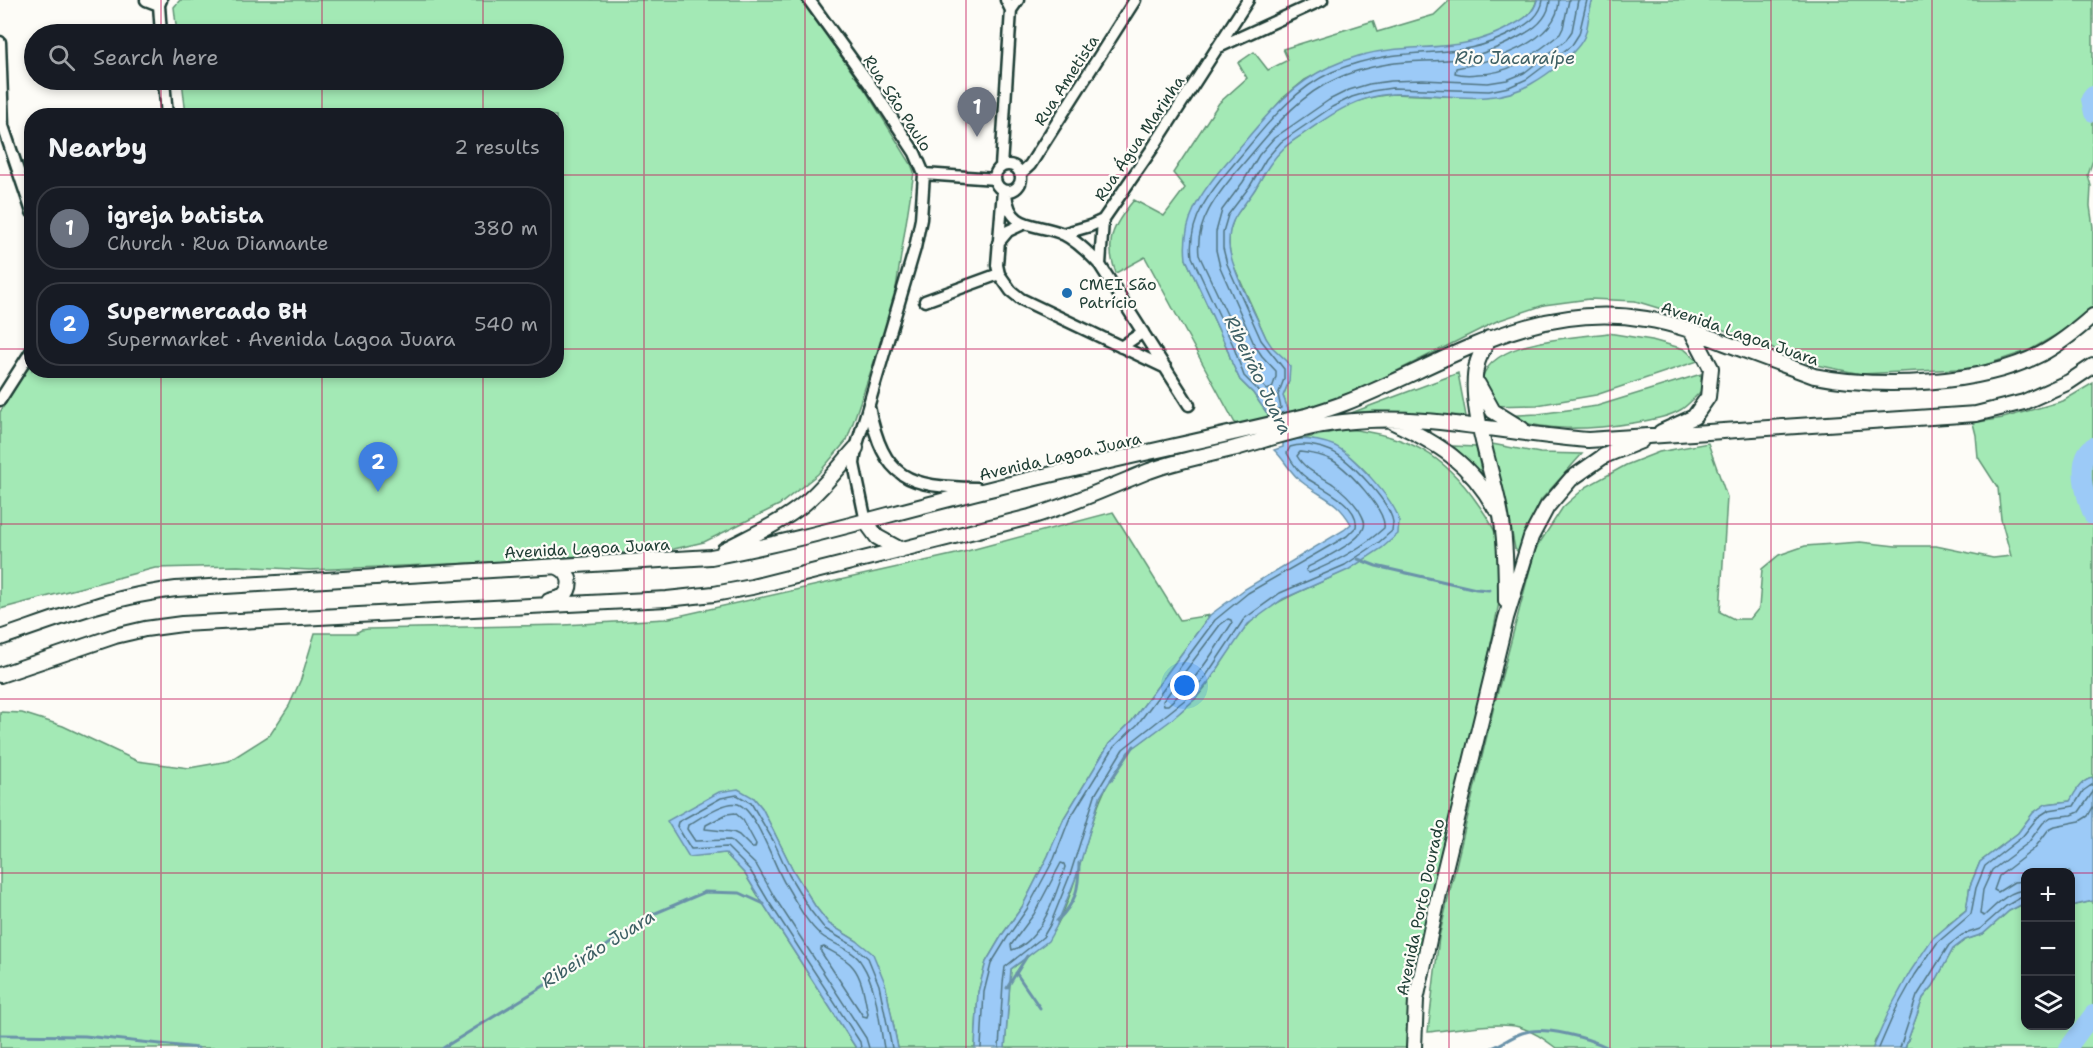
<!DOCTYPE html>
<html lang="en">
<head>
<meta charset="utf-8">
<style>
  :root { --surface:#171b24; --page:#20242c; --text:#f1f3f6; --muted:#9ea1a6; --line:#363941; --accent:#1f6fb2 }
  body { margin:0; font-family:"Shantell Sans",sans-serif; background:var(--page); color:var(--text) }
  .controls { position:absolute; right:18px; bottom:18px; display:grid; overflow:hidden; border-radius:12px; box-shadow:0 3px 9px #0003 }
  .controls button { width:54px; height:54px; display:grid; place-items:center; padding:0; border:0; border-bottom:2px solid var(--line); background:var(--surface); color:var(--text); font:30px sans-serif }
  .you { position:absolute; left:1185px; top:686px; width:21px; height:21px; margin:-15px; border:4px solid #fff; border-radius:50%; background:#1a73e8; box-shadow:0 0 0 9px #1a73e833 }
  .badge { display:grid; place-items:center; width:39px; height:39px; border-radius:50%; background:var(--accent); color:#fff; font-size:20px; font-weight:700 }
  .pin { position:absolute; translate:-50% -50px; filter:drop-shadow(0 2px 3px #0008) }
  .pin::after { content:''; position:absolute; top:32px; width:21px; height:18px; background:inherit; clip-path:polygon(0 0,100% 0,50% 100%) }
  .list { margin:0; padding:0; list-style:none }
  h2 { display:flex; justify-content:space-between; align-items:center; height:78px; margin:0; padding:0 24px; font-size:26px }
  h2 small { font-size:20px; font-weight:400; color:var(--muted) }
  .list li { display:grid; grid-template-columns:39px 1fr auto; gap:18px; align-items:center; box-sizing:border-box; height:84px; margin:0 12px 12px; padding:0 12px; border:2px solid var(--line); border-radius:24px }
  .list b { display:block; font-size:22px; white-space:nowrap }
  .list p { margin:0; font-size:20px; white-space:nowrap; color:var(--muted) }
  .list em { font-size:20px; font-style:normal; color:var(--muted) }
  .icon { flex:none; width:33px; height:33px; fill:none; stroke:currentColor; stroke-width:2; stroke-linecap:round; stroke-linejoin:round }
  .map { position:relative; flex:none; width:2093px; height:1048px; overflow:hidden }
  .search { position:absolute; background:var(--surface); box-shadow:0 3px 9px #0003; left:24px; top:24px; width:540px; height:66px; display:flex; align-items:center; gap:15px; box-sizing:border-box; padding:0 21px; border-radius:33px; color:var(--muted); font-size:22px }
  .panel { position:absolute; background:var(--surface); box-shadow:0 3px 9px #0003; left:24px; top:108px; width:540px; height:270px; border-radius:24px }
  .map>svg:first-child { display:block }
  .green { fill:#a3e9b5; stroke:#619374; stroke-width:1.5 }
  .water { fill:#9ccaf7; stroke:#6a92a9; stroke-width:1.5 }
  .lines { fill:none; stroke-linecap:round; stroke-linejoin:round }
  .shore { stroke:#517582; stroke-width:1.5 }
  .stream { stroke:#6a92a9; stroke-width:3 }
  .river { stroke:#9ccaf7; stroke-width:18 }
  .minor-casing { stroke:#1f3d34; stroke-width:15 }
  .major-casing { stroke:#1f3d34; stroke-width:18 }
  .minor { stroke:#fdfcf7; stroke-width:10 }
  .major { stroke:#fdfcf7; stroke-width:14 }
  .grid { fill:none; stroke:#c2185b; stroke-width:1.5; stroke-opacity:0.55 }
  .poi-dot { fill:#1f6fb2; stroke:#fdfcf7; stroke-width:2 }
  .labels { text-anchor:middle; stroke-width:4.5; stroke-linejoin:round; paint-order:stroke }
  .street-label { font-size:16px; fill:#1f3d34; stroke:#fdfcf7 }
  .poi-label { font-size:16px; fill:#1f3d34; stroke:#fdfcf7; text-anchor:start }
  .water-label { font-size:18px; font-style:italic; fill:#3e6065; stroke:#fdfcf7 }
</style>
</head>
<body>
<div class="map">
<svg width="2093" height="1048" viewBox="0 0 2093 1048">
  <rect width="100%" height="100%" fill="#fdfcf7"/>
  <filter id="ink" filterUnits="userSpaceOnUse"><feTurbulence type="fractalNoise" baseFrequency=".0167" numOctaves="2"/><feDisplacementMap in="SourceGraphic" scale="12" xChannelSelector="R" yChannelSelector="G"/><feConvolveMatrix kernelMatrix="1 2 1 2 8 2 1 2 1" color-interpolation-filters="sRGB"/></filter>
  <g filter="url(#ink)">
    <!-- green -->
    <path class="green" d="M180,0h621l66,93 44,71 3,8 -21,135 -46,133 -29,34 -39,31 -75,37 -30,7 -178,13 -187,8 -71,-4 -83,2 -155,41v-197l31,-49 1,7h524v-254l-370,-1 -4,-35h372v-46h-377l-3,-27z
      M1450,0h87c-6,24 -41,35 -62,42l-145,25 -25,13 -22,18 -65,75 -32,86 41,89 5,15 8,17 13,13 18,26 -35,6 -91,-168 -29,16c-12,-32 -3,-48 18,-73l30,16 21,-28 -12,-15 46,-70 28,-25 -9,-15 16,-11 14,18 20,-10 -5,-11 90,-28 4,11 57,-17z
      M1593,0h500v160l-5,15 3,11 -1,20 3,21v81l-13,13 -50,29 -54,18 -115,6 -49,-10 -114,-44 -63,-19 -46,-2 -45,6 -47,16 -152,76 -56,15 -6,-16 6,-15 -23,-43 -34,-76 -3,-14v-15l5,-15 21,-29 15,-26 14,-16 51,-35 19,-10 19,-5 19,-3 54,2 144,-89z
      M1608,333l44,7 32,9 14,12 -102,34 -59,10 -48,1c-3,-6 -8,-15 -8,-22 5,-45 93,-46 127,-51z
      M1458,373l8,43 -92,-5 -23,2z
      M1701,374l1,16c-6,6 -13,14 -20,19 -15,9 -33,11 -49,14 -45,7 -89,9 -133,-7l38,-2 59,-8z
      M2093,383v395c-12,2 -17,13 -22,23l-25,3 -13,9 -15,20 -38,29 -10,24 -4,24 -17,13 -74,118 -2,7h-317c-12,-9 -23,-17 -37,-21 -21,-6 -68,3 -91,5l11,-95 56,-235 40,-152 28,-43 23,-20 40,-22 33,-13 49,-9 19,54 -7,115 14,7h16l9,-11 3,-39 17,-14 26,-9 55,-4 36,4h40l57,12 18,-2 -10,-37 -3,-31 -20,-31 -2,-22 -3,-12 30,-5 60,-17z
      M1346,429c61,6 97,24 132,75 8,11 17,24 20,37 4,14 3,32 4,46l-89,461h-408l6,-79c15,-10 37,-28 46,-44 28,-54 31,-124 70,-172 5,-6 15,-11 21,-16 16,-12 32,-24 46,-37 28,-28 38,-67 70,-89 32,-22 70,-30 101,-53l4,-83c-21,-22 -35,-33 -66,-36z
      M1492,444l48,9 42,1 -41,46 -23,52 -3,-3 -8,-43 -16,-57z
      M1453,446l23,1 6,28z
      M1113,512l67,108 30,-5 -78,106 -23,23 -45,74 -16,38 -26,51 -20,28 -16,27 -8,30 -3,56h-77l-13,-65 -28,-42 -28,-17 -14,-18 -21,-34 -32,-64 -8,-10 -65,58 36,-3 20,21 19,31 92,143h-856v-336l22,1 41,13 74,35 52,7 40,-7 41,-26 19,-29 12,-27 14,-46h41l5,-3 7,-1 196,-4 101,-6 291,-65z
      M2093,901v147h-188l18,-50 10,-12 20,-37 12,-9 18,-6 26,-23 16,-8 1,123h44l1,-120z"/>
    <!-- water -->
    <path class="water" d="M1537,0h56c-5,11 -4,24 -8,35 -6,17 -38,40 -54,49 -42,25 -93,7 -139,10 -34,2 -59,19 -86,38 -7,5 -16,10 -22,16 -13,12 -20,26 -29,41 -13,21 -27,28 -26,56 1,22 27,70 37,93l6,9 15,14 3,6 -1,14 -6,15 6,16 -18,7 -18,-26 -13,-13 -8,-17 -5,-15 -41,-89c-5,-40 16,-68 41,-97 31,-35 58,-75 102,-95 19,-9 40,-15 61,-17 47,-5 79,0 123,-25 11,-6 21,-12 24,-25z
      M1298,439c12,0 25,2 37,7 17,8 60,55 64,74 0,4 -1,9 -1,14l-16,14 -34,22 -65,29 -35,25 -38,56 -15,19 -25,22 -42,31 -28,45 -24,80 -20,50 -8,14 -37,28 -6,79h-30l3,-56 8,-30 16,-27 20,-28 26,-51 16,-38 45,-74 23,-23 78,-106 35,-26 99,-59 7,-6c-14,-25 -29,-26 -49,-42 -12,-9 -17,-22 -28,-32l9,-3v-4z
      M2093,778v123l-22,5 -1,-34h-44l-1,31 -16,8 -26,23 -18,6 -12,9 -20,37 -10,12 -18,50h-32l18,-41 19,-35 22,-33 34,-29 4,-24 10,-24 38,-29 15,-20 13,-9 24,-3c6,-10 11,-21 23,-23z
      M738,789l16,9 8,10 32,64 21,34 14,18 28,17 16,13 12,29 13,65h-42l-92,-143 -19,-31 -20,-21 -36,4 -22,-36 52,-29z"/>
    <g class="lines">
      <!-- shore -->
      <path class="shore" d="M1543,0c-2,15 -14,23 -26,30 -48,27 -77,19 -128,26 -19,3 -39,8 -57,16 -42,19 -69,58 -99,93 -23,27 -46,55 -41,92l41,88 11,31 14,14 15,21 8,-3 -3,-13 6,-16v-10l-23,-29 -34,-76 -4,-16v-16l5,-17 22,-29 16,-27 15,-17 51,-35 20,-10 20,-6 20,-3 97,3 20,-4 18,-8 45,-34 7,-11 8,-34
        M1550,0c-1,16 -13,27 -26,34 -22,13 -43,22 -68,25 -22,3 -45,1 -68,5 -18,3 -36,7 -52,15 -42,18 -69,58 -99,92 -20,24 -42,51 -38,84l41,87 11,30 16,18 5,-2 4,-11v-6l-14,-15 -8,-12 -34,-77 -4,-17v-18l6,-22 21,-28 16,-27 15,-17 55,-38 20,-10 20,-6 22,-3 32,-1 65,3 19,-3 17,-7 42,-33 6,-9 6,-31
        M1559,0c-1,43 -69,62 -103,68l-1,5c7,2 15,2 23,1 34,0 56,-20 82,-40l3,-6 6,-28
        M1300,452c11,1 22,3 32,8 15,9 55,50 52,68 -21,19 -48,34 -75,45l-3,-2 2,-4c13,-7 52,-25 56,-40 2,-6 -2,-11 -5,-17 -7,-10 -16,-19 -26,-26 -14,-9 -28,-14 -36,-28z
        M1228,619l3,1 1,3c-19,30 -37,59 -64,82h-4l-1,-4 57,-76z
        M735,813l8,7 13,24 -1,4h-3l-13,-13 -6,-3 -28,-3 1,-4 21,-11z
        M1061,863l3,1 1,3c-8,25 -24,76 -53,83l-1,-5 23,-31z
        M2026,881l-12,1 -16,10 -4,-2 5,-14 35,-27 15,-20 6,-3 25,-5 8,-5 5,-9
        M2026,890c-17,0 -30,15 -42,26l-4,-2 3,-24 9,-20 36,-27 15,-20 8,-6 21,-2 7,-3 14,-20
        M821,948l3,-1c10,6 22,11 29,20 10,12 12,33 15,47l-1,3 -4,-1 -42,-64z
        M861,1048l-1,-6 -91,-140 -19,-32 -23,-23 -36,2 -14,-23 1,-4 43,-24 16,-3 14,8 23,39 15,33 21,35 15,19 29,17 14,12 11,27 13,63
        M869,1048l-3,-10 -91,-140 -18,-32 -27,-26 -35,1 -8,-12 1,-4c11,-6 37,-25 50,-21 18,6 36,61 46,78 11,17 21,40 37,53 12,10 33,14 41,29 15,23 17,57 22,84
        M981,1048l3,-56 7,-28 16,-26 20,-29 27,-50 15,-39 45,-73 23,-22 78,-105 33,-27 99,-57 9,-9c4,-22 -34,-39 -48,-48 -10,-7 -16,-16 -21,-26l3,-6c13,-4 28,-1 41,4 18,8 59,51 62,71 0,2 -1,7 -1,9l-14,12 -33,22 -65,28 -36,26 -38,57 -15,19 -68,54 -28,46 -25,80 -20,50 -7,12 -38,30 -2,16 -4,65
        M1879,1048l17,-39 19,-34 22,-32 34,-29 5,-26 9,-22 37,-29 16,-20 11,-7 25,-4 9,-15 10,-7
        M1900,1048l17,-52 32,-51 13,-10 18,-6 26,-23 14,-8 6,-1"/>
      <!-- stream -->
      <path class="stream" d="M1358,559l18,7 100,23 13,1
        M1111,780l23,-34
        M1057,921c19,-19 22,-31 22,-58
        M1016,973l24,35
        M1007,988l20,-32
        M0,1035l85,1 113,12
        M443,1048l146,-90 62,-43 54,-23 35,1 24,11
        M1492,1048c10,-4 19,-11 30,-15 22,-8 66,5 87,15"/>
      <!-- river -->
      <path class="river" d="M2093,95l-3,4 3,14
        M2093,446c-19,13 -8,52 0,70
        M2068,1048l25,-34"/>
      <!-- minor casing -->
      <g class="minor-casing">
        <path id="minor" d="M146,0l13,5
          M809,0l60,83 46,70 9,21 -3,45 -6,29 -59,200 -2,16 12,58
          M1011,10l7,-10
          M161,34l-2,-29 2,-5
          M0,42l3,84 29,86
          M1219,47l103,-47
          M164,80l3,36
          M995 178a13 13 0 1 1 26 0a13 13 0 1 1-26 0Z
          M1001,167l10,-157 -5,-10
          M924,174l71,5
          M1020,174l10,-9 105,-165
          M1003,190l-6,75 2,9 12,17 10,8 145,69
          M1006,194c4,38 31,28 57,40 14,7 26,19 37,31
          M1062,234l28,-8 13,-6
          M998,243l10,-12 15,-7
          M925,301l74,-27
          M1121,347l22,-15
          M0,400l32,-50
          M1189,405l-89,-140 3,-45 49,-71 96,-149
          M869,407c15,73 38,80 108,81"/>
      </g>
      <!-- major casing -->
      <g class="major-casing">
        <path id="major" d="M1489,338c-4,9 -10,17 -12,26 -11,43 19,113 25,158 4,26 4,53 4,79
          M1478,384l15,27 29,18
          M1393,422c46,22 76,40 102,86
          M1661,432l33,-15 14,-20 3,-29 -20,-38
          M866,522l11,15 24,13
          M724,550c27,-14 57,-27 81,-47 19,-16 34,-36 51,-55
          M549,601l14,-4c11,-11 8,-26 -8,-31
          M0,638c59,-20 113,-42 176,-49l535,-32c94,-17 186,-46 279,-68 105,-26 211,-48 316,-73 13,-4 26,-8 39,-13 101,-40 186,-103 301,-84 27,4 53,14 79,24 30,11 60,22 89,33 67,13 166,9 227,-22 19,-10 36,-24 52,-38
          M0,675l115,-39 30,-7 37,-5 485,-25 47,-5 38,-7 278,-70c41,-12 79,-30 119,-46 27,-10 55,-15 83,-22 37,-10 73,-23 111,-27 82,-10 163,12 245,18l388,-26 48,-12 45,-20 24,-16
          M1414,1048l2,-48 24,-111 66,-271 25,-81 16,-30 24,-28 33,-23 37,-15"/>
      </g>
      <!-- minor -->
      <use href="#minor" class="minor"/>
      <!-- major -->
      <use href="#major" class="major"/>
    </g>
  </g>
  <!-- grid -->
  <path class="grid" d="M161,0v34M322,0v34M483,0v34M644,0v1048M805,0v1048M966,0v1048M1127,0v1048M1288,0v1048M1449,0v1048M1610,0v1048M1771,0v1048M1932,0v1048M161,80v36M322,80v36M483,80v36M0,175h32M556,175h1537M0,349h32M556,349h1537M161,370v678M322,370v678M483,370v678M0,524h2093M0,699h2093M0,873h2026M2070,873h23"/>
  <!-- markers -->
  <circle class="poi-dot" cx="1067" cy="293" r="6"/>
  <g class="labels">
    <!-- street labels -->
    <g class="street-label">
      <text transform="translate(1066 80) rotate(-57)" y="6">Rua Ametista</text>
      <text transform="translate(898 103) rotate(57)" y="6">Rua São Paulo</text>
      <text transform="translate(1139 138) rotate(-56)" y="6">Rua Água Marinha</text>
      <text transform="translate(1740 333) rotate(19)" y="6">Avenida Lagoa Juara</text>
      <text transform="translate(1060 456) rotate(-13)" y="6">Avenida Lagoa Juara</text>
      <text transform="translate(587 548) rotate(-3)" y="6">Avenida Lagoa Juara</text>
      <text transform="translate(1420 907) rotate(-78)" y="6">Avenida Porto Dourado</text>
    </g>
    <!-- poi labels -->
    <g class="poi-label">
      <text x="1079" y="290">CMEI São<tspan x="1079" dy="18">Patrício</tspan></text>
    </g>
    <!-- water labels -->
    <g class="water-label">
      <text x="1515" y="64">Rio Jacaraípe</text>
      <text transform="translate(1258 375) rotate(64)" y="6">Ribeirão Juara</text>
      <text transform="translate(598 949) rotate(-32)" y="6">Ribeirão Juara</text>
    </g>
  </g>
</svg>
<div class="controls">
<button>+</button>
<button>−</button>
<button><svg class="icon" aria-label="layers" viewBox="0 0 24 24"><path d="M12 4l9 5-9 5-9-5zM3 14l9 5 9-5"/></svg></button>
</div>
<div class="you"></div>
<div class="pin badge" style="left:977px;top:137px;background:#6b7280">1</div>
<div class="pin badge" style="left:378px;top:492px;background:#3f7fe0">2</div>
<div class="search"><svg class="icon" aria-label="search" viewBox="0 0 24 24"><circle cx="10" cy="10" r="6"/><path d="M15 15l6 6"/></svg>Search here</div>
<section class="panel">
<h2>Nearby<small>2 results</small></h2>
<ul class="list">
<li><span class="badge" style="background:#6b7280">1</span><div><b>igreja batista</b><p>Church · Rua Diamante</p></div><em>380 m</em></li>
<li><span class="badge" style="background:#3f7fe0">2</span><div><b>Supermercado BH</b><p>Supermarket · Avenida Lagoa Juara</p></div><em>540 m</em></li>
</ul>
</section>
</div>
</body>
</html>
